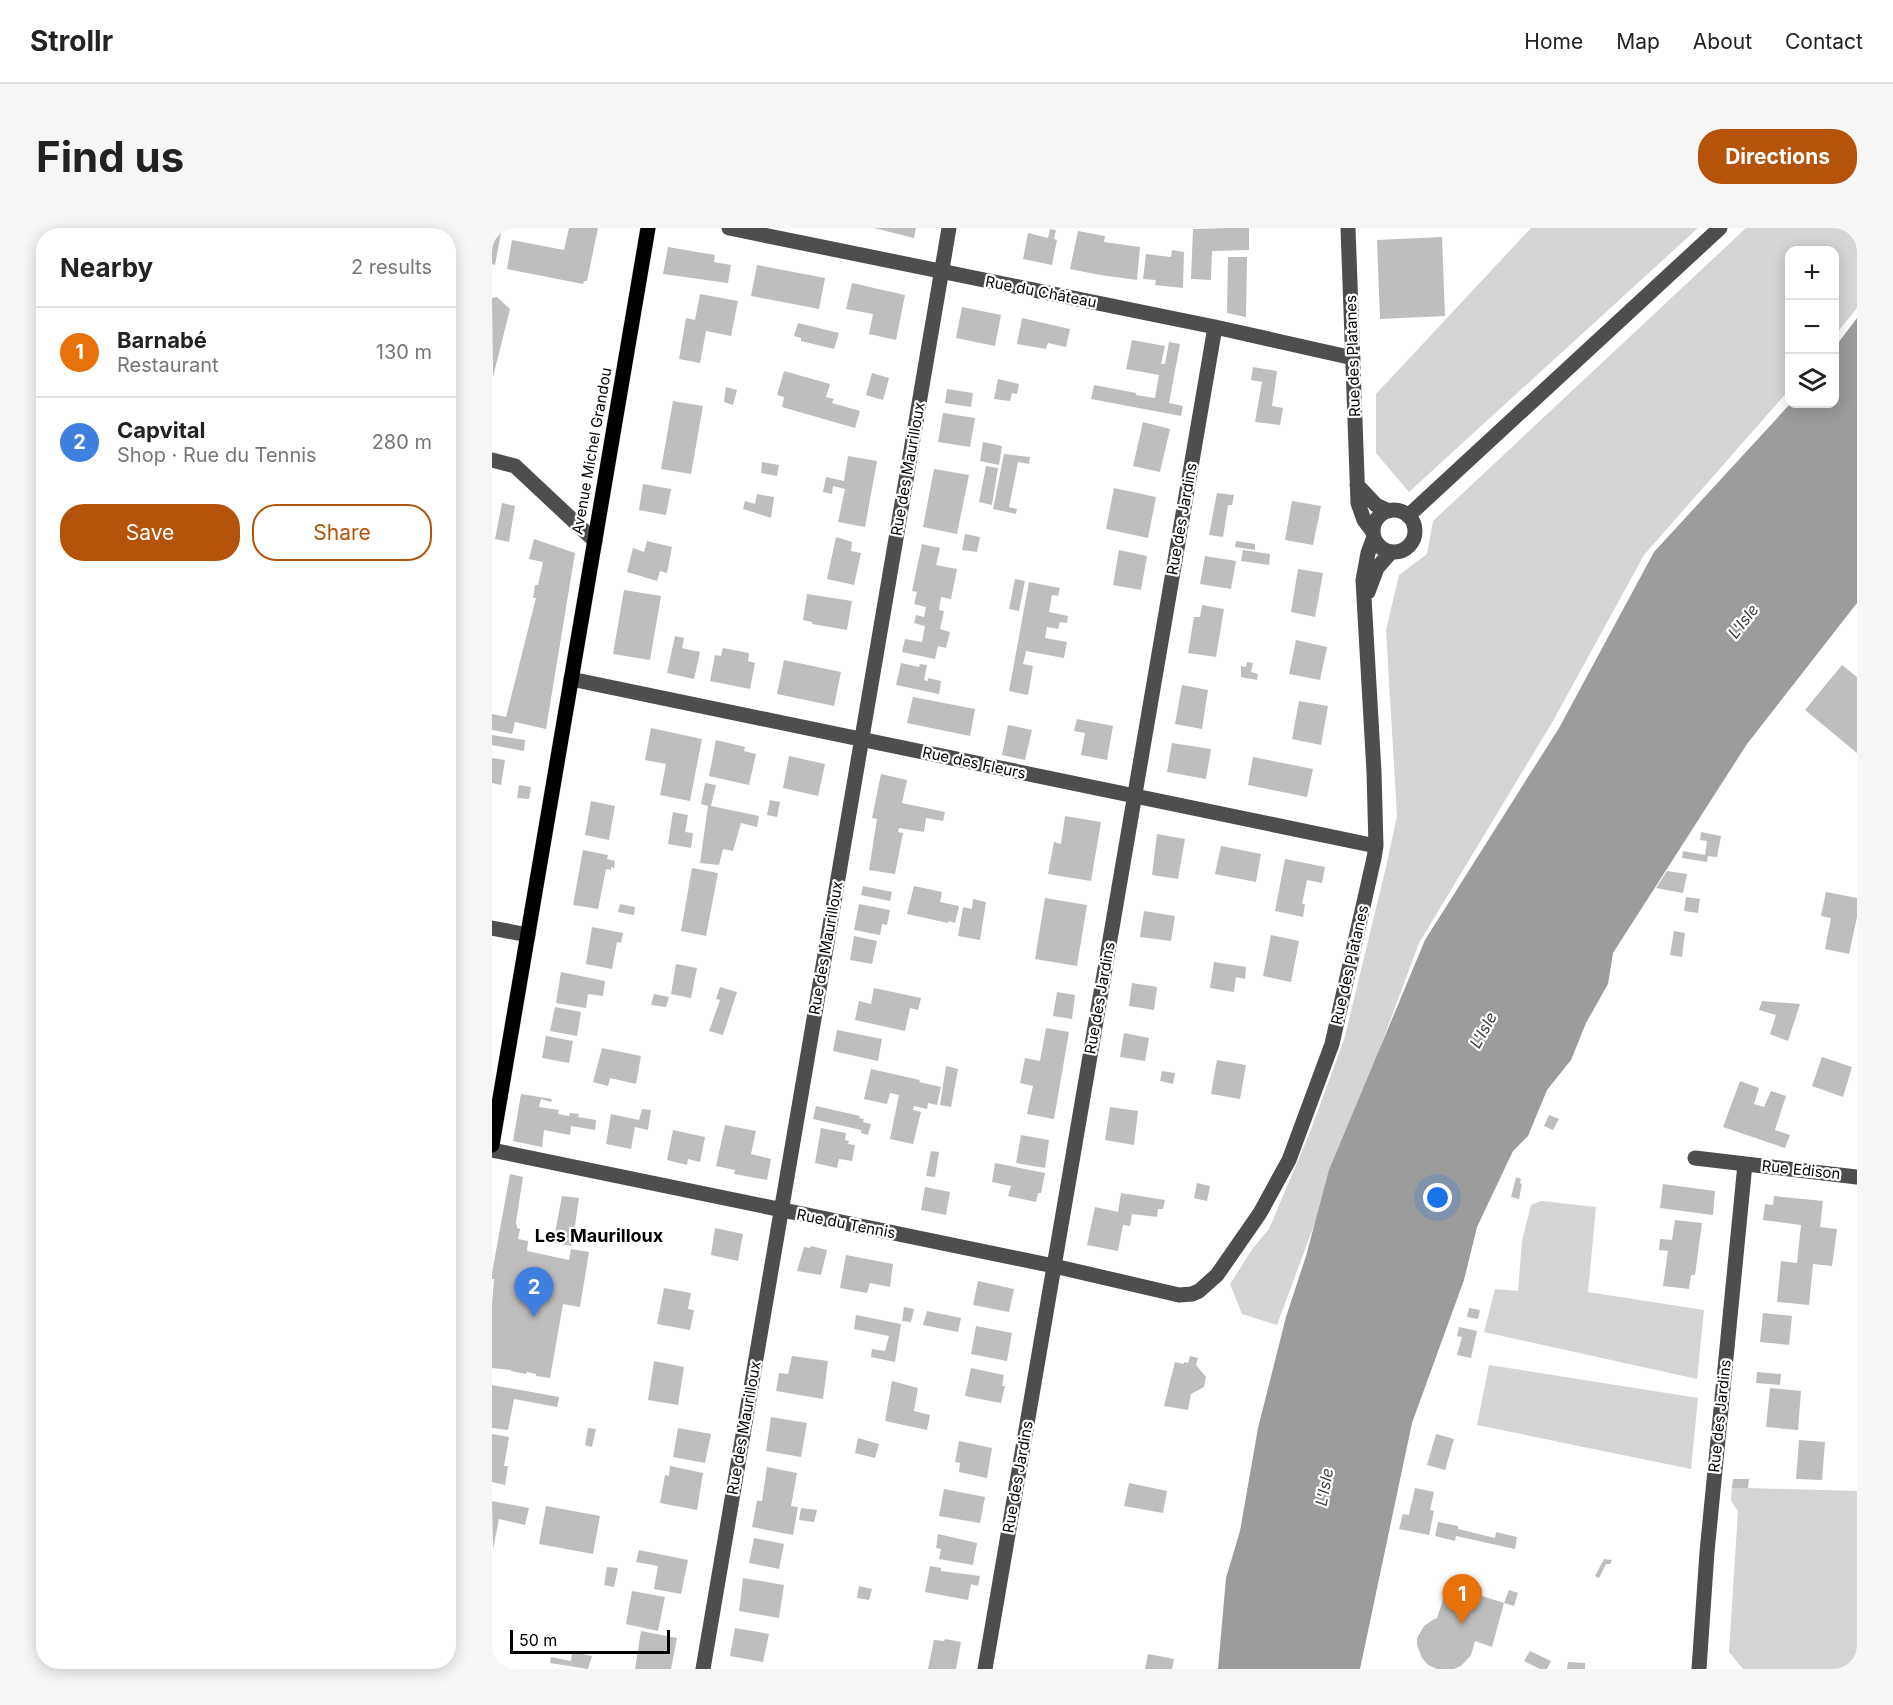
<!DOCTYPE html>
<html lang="en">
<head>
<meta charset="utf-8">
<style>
  :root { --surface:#fff; --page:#f6f6f6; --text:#222; --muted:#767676; --line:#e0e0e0; --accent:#b45309 }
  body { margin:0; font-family:Inter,sans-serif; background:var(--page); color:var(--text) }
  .controls { position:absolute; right:18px; top:18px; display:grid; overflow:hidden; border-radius:12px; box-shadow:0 3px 15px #0003 }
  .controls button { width:54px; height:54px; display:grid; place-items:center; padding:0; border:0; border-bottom:2px solid var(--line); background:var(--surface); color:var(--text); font:30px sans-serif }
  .scale { position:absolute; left:18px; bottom:15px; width:160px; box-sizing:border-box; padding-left:6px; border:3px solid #000; border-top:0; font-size:16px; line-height:21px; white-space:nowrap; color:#000; -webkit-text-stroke:4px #fff; paint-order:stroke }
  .you { position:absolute; left:946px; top:970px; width:21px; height:21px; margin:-15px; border:4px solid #fff; border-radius:50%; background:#1a73e8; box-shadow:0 0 0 9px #1a73e833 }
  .badge { display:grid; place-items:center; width:39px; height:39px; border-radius:50%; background:var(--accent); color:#fff; font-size:20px; font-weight:700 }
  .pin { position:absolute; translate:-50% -50px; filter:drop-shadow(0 2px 3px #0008) }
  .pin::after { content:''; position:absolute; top:32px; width:21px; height:18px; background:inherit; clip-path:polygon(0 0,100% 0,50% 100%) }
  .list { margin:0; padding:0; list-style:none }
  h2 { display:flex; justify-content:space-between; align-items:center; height:78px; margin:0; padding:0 24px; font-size:26px }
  h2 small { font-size:20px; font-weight:400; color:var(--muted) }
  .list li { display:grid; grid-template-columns:39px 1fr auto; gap:18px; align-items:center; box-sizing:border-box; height:90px; padding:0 24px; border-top:2px solid var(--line) }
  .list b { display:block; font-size:22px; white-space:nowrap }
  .list p { margin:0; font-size:20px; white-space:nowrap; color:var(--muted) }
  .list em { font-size:20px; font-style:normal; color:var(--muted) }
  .actions { display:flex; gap:12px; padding:18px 24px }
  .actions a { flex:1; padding:14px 0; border:2px solid var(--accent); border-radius:24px; text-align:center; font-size:21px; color:var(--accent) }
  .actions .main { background:var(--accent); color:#fff }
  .icon { flex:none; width:33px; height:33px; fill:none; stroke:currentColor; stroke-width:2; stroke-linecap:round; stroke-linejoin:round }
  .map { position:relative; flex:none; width:1365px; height:1441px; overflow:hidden; border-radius:24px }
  header { display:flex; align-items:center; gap:36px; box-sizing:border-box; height:84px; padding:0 30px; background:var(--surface); border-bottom:2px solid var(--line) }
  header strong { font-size:28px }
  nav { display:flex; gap:33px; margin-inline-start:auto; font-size:21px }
  .intro { display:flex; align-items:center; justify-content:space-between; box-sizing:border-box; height:144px; padding:0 36px }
  h1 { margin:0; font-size:42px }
  .button { padding:15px 27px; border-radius:24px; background:var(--accent); color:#fff; font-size:21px; font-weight:700 }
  main { display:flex; gap:36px; padding:0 36px }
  aside { flex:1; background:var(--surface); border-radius:24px; box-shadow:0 3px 15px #0003 }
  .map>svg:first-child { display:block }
  .green { fill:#d5d5d5 }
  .water { fill:#9c9c9c }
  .building { fill:#bebebe }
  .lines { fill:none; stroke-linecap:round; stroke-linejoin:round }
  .major-casing { stroke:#dbdbdb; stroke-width:16 }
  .minor { stroke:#4e4e4e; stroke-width:15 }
  .major { stroke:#000; stroke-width:15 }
  .labels { text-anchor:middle; stroke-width:4.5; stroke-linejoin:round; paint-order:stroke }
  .street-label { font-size:15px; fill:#000; stroke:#fff }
  .water-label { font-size:16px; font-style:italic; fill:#3d3d3d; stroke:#fff }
  .quarter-label { font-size:18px; font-weight:bold; fill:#000; stroke:#fff }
</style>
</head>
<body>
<header>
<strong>Strollr</strong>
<nav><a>Home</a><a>Map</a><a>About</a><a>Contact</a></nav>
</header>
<div class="intro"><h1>Find us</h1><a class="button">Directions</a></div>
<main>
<aside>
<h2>Nearby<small>2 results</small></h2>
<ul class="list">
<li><span class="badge" style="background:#e8710a">1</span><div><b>Barnabé</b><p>Restaurant</p></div><em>130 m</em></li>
<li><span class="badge" style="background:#3f7fe0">2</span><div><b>Capvital</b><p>Shop · Rue du Tennis</p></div><em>280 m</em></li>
</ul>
<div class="actions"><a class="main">Save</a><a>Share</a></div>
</aside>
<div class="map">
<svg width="1365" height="1441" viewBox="0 0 1365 1441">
  <rect width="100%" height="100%" fill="#fff"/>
  <!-- green -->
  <path class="green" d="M1039,0h167l-289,264 -33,-39v-59z
    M1254,0h111v80l-22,27 -1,-85h-44l-1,140 -145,165 -91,166 -134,222 -142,382 -35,-11 -12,-30 23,-36 16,-19 41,-97 34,-92 42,-173 11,-51 -11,-186 13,-55 28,-21 6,-33z
    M1049,973l55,6 -8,85 116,18 -7,69 -213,-47 11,-43 23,2 4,-50 9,-36z
    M997,1137l209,33 -7,71 -214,-44z
    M1240,1257l16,3 109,3v178h-114l-14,-17 9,-141 -7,-10z"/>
  <!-- water -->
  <path class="water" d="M1365,90v285l-110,141 -134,209 -5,31 -22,39 -15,37 -24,30 -19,46 -15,15 -36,76 -13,53 -52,143 -52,246h-142l8,-91 14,-47 18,-103 28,-111 20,-61 23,-86 96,-230 134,-212 95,-176 136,-148h44l1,-57z"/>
  <!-- building -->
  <path class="building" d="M0,0h10l-7,37 -3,-1z
    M77,0h29l-11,53h-3l-1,3 -76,-15 5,-29 52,10z
    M382,0h42l-2,10z
    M737,0h20v22l-37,1 -1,29 -20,-1 2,-50z
    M558,1l6,1 -2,9 3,1 -5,25 -29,-6 5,-26 20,5z
    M586,3l27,5 -1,6 36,5 -3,33 -37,-5 -30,-6z
    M950,9l3,79 -65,3 -3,-79z
    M176,19l47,8 -1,7 17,3 -3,18 -65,-9z
    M680,22l12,2 -1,36 -28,-3 1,-5 -13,-1 3,-25 25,3z
    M736,29h19l-1,60 -19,-4z
    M265,37l68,13 -6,31 -68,-13z
    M360,55l53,12 -9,45 -27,-6 4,-20 -27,-5z
    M208,66l38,7 -7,35 -25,-5 -6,32 -21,-4 7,-41 9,2z
    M5,69l13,12 -17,68 -1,-79z
    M470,79l39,8 -6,31 -39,-8z
    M530,90l48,11 -4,18 -18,-4 -2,6 -29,-5z
    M306,95l41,10 -5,16 -33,-8v-3l-7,-2z
    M640,112l33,6 -4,18h4l4,-22 11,2 -11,59 14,3 -2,10 -90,-17 3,-14 42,8v2l19,3 4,-23 -33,-6z
    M761,139l24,4 -5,35 11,2 -3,17 -25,-3 7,-40 -11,-2z
    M292,143l46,13 -4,13 8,2 -2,4 28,8 -5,17 -73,-21 2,-10 -7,-2z
    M380,145l17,5 -6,22 -17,-5z
    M506,151l21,5 -2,10 -5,-1 -2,8 -16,-2z
    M234,159l11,3 -4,15 -9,-3z
    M455,161l26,4 -2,14 -26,-4z
    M181,173l30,5 -12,68 -30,-5z
    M451,185l32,5 -5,29 -32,-5z
    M651,194l27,7 -10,43 -27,-6z
    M491,214l19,4 -3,19 -19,-4z
    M512,226l26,3 -1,7 -11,-2 -9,45 8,2 -1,5 -23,-5z
    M356,228l29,5 -12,66 -27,-5 7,-33 -12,-3 -1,8 -9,-2 3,-15 18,4z
    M270,234l17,3 -2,11 -16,-3z
    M494,238l12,2 -6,37 -13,-3z
    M442,241l35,6 -12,59 -34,-7z
    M151,256l28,5 -5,26 -27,-5z
    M622,260l42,9 -8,41 -42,-9z
    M725,265l17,2 -2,10h-4l-5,32 -14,-2z
    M265,266l17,3 -3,21 -28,-9 2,-8 10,3z
    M800,273l29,5 -8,39 -28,-5z
    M10,275l13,3 -6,36 -14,-3z
    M473,306l15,3 -3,15 -15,-2z
    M344,309l16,5 -1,9 10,2 -7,32 -27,-6z
    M42,311l41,14 -29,176 -31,-7 -3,12 -20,-4v-16l14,3 30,-119h-3l2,-13h3l5,-23 -14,-3z
    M155,313l25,6 -5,26 -7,-2 -3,10 -30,-9 6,-24 11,4z
    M744,313l19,3v6l-20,-3z
    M430,316l18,4 -4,17 21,4 -6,30 -10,-2 -2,13 5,1 -4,18 10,3 -4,16 -8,-2 -3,13 -33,-7 3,-13 17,3 3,-16 -11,-3 2,-8 8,2 2,-10 -12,-3 3,-12 -5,-1z
    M627,322l28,6 -6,34 -28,-5z
    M751,322l27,4 -1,11 -28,-4z
    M713,328l31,5 -5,28 -31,-5z
    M806,341l25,4 -8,44 -24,-5z
    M523,351l10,2 -6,30 -10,-2z
    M537,354l31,6 -2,8 -6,-1 -3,17 19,4 -1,7 -7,-1 -2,7 -11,-2 -2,11 22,4 -3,16 -38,-7 -3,13 10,2 -5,29 -19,-4z
    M132,362l37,6 -11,64 -37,-6z
    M315,366l45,7 -5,29 -35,-6v-2l-9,-2z
    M710,377l22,4 -8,48 -28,-4 6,-36h6z
    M183,408l9,2 -2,10 18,4 -6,27 -27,-6z
    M804,412l31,7 -7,33 -31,-6z
    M231,420l26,5 -1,8 7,2 -5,26 -40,-8 5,-26 6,1z
    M292,432l57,12 -7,34 -57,-12z
    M755,434l6,1 -2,9 7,2 -1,6 -16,-3v-11l5,1z
    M409,435l18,4 1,-3 7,1 -3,15 4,1v-3l13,3 -2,13 -43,-9z
    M1350,437l15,12v76l-52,-43z
    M690,457l26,5 -6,39 -27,-5z
    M421,469l62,12 -5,27 -63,-13z
    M807,473l29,5 -7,39 -29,-6z
    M585,491l36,7 -6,34 -26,-5 4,-22 -11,-2z
    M516,497l24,5 -7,30 -23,-5z
    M159,500l51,11 -12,62 -30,-6 6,-31 -21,-4z
    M0,507l33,5 -1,11 -32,-6z
    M224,512l29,7 -1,4 12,3 -7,31 -40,-9z
    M680,515l39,6 -5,30 -39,-7z
    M297,528l36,8 -7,32 -35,-8z
    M761,529l60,12 -6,28 -59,-12z
    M0,530l13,2 -4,25 -9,-2z
    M389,546l26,6 -5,23 43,9 -2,9 -17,-3 -2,14 -25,-4 -1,4 5,1 -8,41 -26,-4 8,-51 -5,-1z
    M213,555l11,2 -5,21 48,10 -2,11 -16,-4 -8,28 -10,-2 -4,16 -19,-2 8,-57 -7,-2z
    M27,557l12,2 -2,12 -12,-1z
    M278,572l10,2 -3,15 -10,-2z
    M99,573l24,5 -6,34 -24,-5z
    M181,584l15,3 -3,17 8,1 -2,15 -23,-4z
    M573,588l36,6 -10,59 -43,-7 6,-32 7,2z
    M1209,604l20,4 -4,21 -9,-1 -1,6 -25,-4 1,-7 22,4 2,-14 -7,-1z
    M665,606l28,5 -7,40 -26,-4z
    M729,618l40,8 -5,28 -41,-8z
    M91,622l25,5 -1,4 8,2 -1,7 -3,-1v3l-5,-1 -8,40 -25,-4z
    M793,631l40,8 -3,16 -15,-3 -5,24h3l-2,13 -28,-6z
    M200,640l26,5 -12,63 -25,-5z
    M1175,643l20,3 -4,19 -27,-5z
    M371,658l29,6 -2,9 -29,-6z
    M422,658l28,6 -2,10 19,4 -4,17 -6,-2 -1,2 -41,-9z
    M1334,664l31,6v19l-8,37 -24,-5 6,-31 -10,-2z
    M1194,669l14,2 -2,14 -14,-2z
    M553,670l42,7 -10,61 -42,-7z
    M481,671l13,3 -6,38 -22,-4 5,-29 9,2z
    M128,676l15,3 -1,8 -16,-3z
    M367,676l31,6 -3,15 -5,-1 -2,11 -26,-5z
    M652,683l31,5 -4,25 -31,-4z
    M100,699l31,6 -2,10 -4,-1 -5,27 -26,-5z
    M1182,703l11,2 -3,24 -12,-2z
    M779,707l28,6 -8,41 -28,-6z
    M362,708l23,5 -5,23 -22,-4z
    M722,734l32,5 -1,12 -9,-2 -2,15 -24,-4z
    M184,736l21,4 -6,30 -20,-4z
    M69,744l44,9 -2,15 -15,-2 -2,14 -30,-5z
    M640,755l25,4 -3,23 -25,-4z
    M228,759l17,5 -14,43 -14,-4 11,-31 -4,-1z
    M382,760l47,10 -3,12 -8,-2 -5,23 -50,-11 4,-19 12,3z
    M565,764l18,3 -3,24 -19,-3z
    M162,766l15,3 -3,10 -15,-2z
    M1270,773l38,3 -12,37 -18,-7 6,-19 -17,-5z
    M63,779l26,5 -4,24 -27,-5z
    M554,800l23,4 -15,87 -27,-5 6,-28 -13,-3 5,-25 15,3z
    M345,802l45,9 -4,22 -45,-10z
    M632,805l25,5 -4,23 -25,-4z
    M54,808l27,5 -4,22 -27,-5z
    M110,820l39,8 -5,28 -26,-6 -2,8 -15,-4z
    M1330,829l30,10 -9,30 -31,-11z
    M725,832l29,5 -6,34 -29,-5z
    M454,838l12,3 -7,38 -11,-2z
    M379,841l49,11 -1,2 22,5 -4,18 -9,-2 -1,6 -13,-3 -1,4 8,2 -8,32 -23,-5 9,-44 -9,-2 -3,11 -23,-5z
    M670,843l13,2 -2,11 -13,-3z
    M1248,853l19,7 -5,16 10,3 7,-16 15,5 -11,34 15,5 -5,13 -62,-21z
    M29,866l31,5 -1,3 -10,-3 -2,8 20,3 -1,4 11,2 1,-3 9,1 -1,3 18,3 -1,10 -24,-4 -1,9 -26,-5 -2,17 -29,-6z
    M324,878l44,10 -1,2 5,1 -1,3 8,2 -3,11 -7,-2v-3l-48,-11z
    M618,879l28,4 -4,34 -29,-5z
    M150,881l9,1 -3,20 -13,-3 -4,22 -25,-5 5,-30 28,6z
    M1057,887l10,4 -6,11 -9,-4z
    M233,897l31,6 -5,23 20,5 -4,21 -33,-6 1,-4 -19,-4z
    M329,900l25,5 -1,7 4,1 -1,3 7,1 -3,16 -13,-2 -2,9 -22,-5z
    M181,902l32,7 -5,25 -12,-3 -1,6 -20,-5z
    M529,907l28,5 -4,28 -29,-5z
    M439,923l8,1 -4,25 -9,-1z
    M503,935l50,10 -4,20h-3l-2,9 -28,-6 3,-10 -19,-4z
    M18,946l13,3 -7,45 1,6 3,1 -2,10 10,2 -1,10 42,9 2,-11 18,3 -9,55 -17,-3 -13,74 -14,-2v-2l-9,-2 -1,2 -15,-3v-1l-19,-2v-64l2,-25h-2v-6z
    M1024,949l5,2 -1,4 2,1 -3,15 -8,-2z
    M705,955l13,3 -3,15 -13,-3z
    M1171,956l52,7 -2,24 -53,-7z
    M433,959l25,5 -4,23 -25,-5z
    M629,965l44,7 -2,9h-5l-1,8 -25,-3 -2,12 -7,-1 -5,26 -31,-6 8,-38 23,5z
    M70,968l17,2 -7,48 -19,-3z
    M1282,968l49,5 -3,26 17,2 -5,37 -19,-2 -4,41 -32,-3 4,-41 16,2 4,-38 -38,-5 2,-16 8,1z
    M1183,992l27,3 -7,52h-4l-2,14 -26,-3 5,-35 -9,-1 1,-11 12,1z
    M223,1000l28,6 -5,27 -27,-6z
    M319,1018l16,4 -6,25 -24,-4 7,-24 6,1z
    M354,1027l47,9 -3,23 -20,-4 -3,10 -27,-5z
    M486,1053l36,8 -5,23 -36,-7z
    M172,1060l27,5 -3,16 6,1 -4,20 -33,-6z
    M412,1079l10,2 -3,13 -9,-1z
    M977,1080l11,2 -2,9 -11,-2z
    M435,1083l34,7 -3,14 -35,-7z
    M1271,1085l29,3 -3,29 -29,-3z
    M364,1087l45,9 -6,38 -24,-5 1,-8 13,2 4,-15 -35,-7z
    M484,1098l36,7 -5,28 -36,-7z
    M967,1099l18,4 -6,27 -14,-3 5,-18 -5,-1z
    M300,1128l36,5 -5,38 -47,-8 3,-18 9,1z
    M698,1128l8,2 -2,7 10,12 -2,10 -13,7 -3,16 -24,-4 11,-44 9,2v-2l4,1z
    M162,1133l30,6 -6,38 -30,-5z
    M479,1140l33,7 -2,11h3l-4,17 -36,-7z
    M1265,1144l24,2 -1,11 -24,-2z
    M400,1153l26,7 -4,23 16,4 -3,15 -42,-9z
    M0,1157l67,12 -2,10 -43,-8 -6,31 -16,-2z
    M1278,1160l31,3 -3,39 -32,-3z
    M279,1189l36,6 -6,34 -35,-6z
    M96,1200l8,1 -4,18 -7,-2z
    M186,1200l33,6 -6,29 -32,-6z
    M0,1206l17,3 -5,29h4l-3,19 -13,-3z
    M944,1206l18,5 -9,31 -18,-5z
    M366,1210l21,6 -4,14 -20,-5z
    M1307,1212l26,2 -3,38 -26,-1z
    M467,1213l33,7 -5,30 -28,-6 1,-9 -5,-1z
    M178,1238l33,7 -6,37 -37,-7 5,-28 4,1z
    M275,1239l30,6 -6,33 7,1 -5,28 -41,-8 5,-26h5z
    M1241,1251h16l-1,9h-16z
    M637,1255l38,8 -4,22 -39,-7z
    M923,1260l19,4 -4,18 4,1 -5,24 -30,-6 4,-15 6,1z
    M452,1261l41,8 -5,26 -41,-7z
    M0,1273l37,7 -4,17 -26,-6 -6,30z
    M54,1278l54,10 -7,38 -54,-10z
    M309,1280l16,2 -3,12 -15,-2z
    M946,1294l20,4v3l37,9 1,-6 21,5 -2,12 -59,-13 -1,5 -20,-5z
    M446,1306l39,9 -4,22 -34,-6 2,-10 -5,-1z
    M262,1310l30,6 -5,25 -30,-6z
    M147,1322l49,10 -7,34 -27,-5 4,-23 -22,-4z
    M1112,1331l8,1 -2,4h-4l-7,14 -4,-2z
    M438,1338l11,2v3l39,5 -2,10 -7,-2 -3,16 -43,-8z
    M115,1339l11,1 -4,19 -10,-2z
    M251,1350l41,7 -5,33 -40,-7z
    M976,1354l10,2 4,4v8l22,7 -12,44 -17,-6 -4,14 -10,11 -7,3h-17l-9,-4 -6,-7 -5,-13v-7l7,-12 7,-5 6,-3 11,-33 13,4z
    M367,1358l13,3 -3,11 -12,-2z
    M1017,1362l9,3 -4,13 -10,-3z
    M140,1363l33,6 -7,34 -32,-7z
    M243,1400l34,6 -6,28 -33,-6z
    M149,1403l36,7 -6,31h-36z
    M453,1411l16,3 -5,27h-28l6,-29 10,1z
    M1038,1423l21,10 -4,8h-7l-16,-8z
    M80,1424l20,4 -4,13 -38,-6 1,-6 20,4z
    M656,1426l26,5 -2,10h-27z
    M1076,1434l17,1v6h-18z"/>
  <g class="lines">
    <!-- major casing -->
    <g class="major-casing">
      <path id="major" d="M0,917l156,-917"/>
    </g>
    <!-- minor -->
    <path class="minor" d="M237,0l486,99 138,31
      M856,0l10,275 6,17 9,12
      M0,232l23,6 80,75
      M865,257l19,20 13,6
      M881 303a21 21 0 1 1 42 0a21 21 0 1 1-42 0Z
      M916,288l312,-288
      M876,364l9,-24 14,-16
      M79,451l805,167
      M0,700l36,7
      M0,922l562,116 125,29 13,-1 7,-3 18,-16 43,-62 29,-53 43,-116 42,-186 2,-12 -2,-74 -11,-192 5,-27 6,-16
      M1203,930l162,19
      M211,1441l246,-1441
      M493,1441l230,-1342
      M1207,1441l8,-117 38,-388"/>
    <!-- major -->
    <use href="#major" class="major"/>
  </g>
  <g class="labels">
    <!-- street labels -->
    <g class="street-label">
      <text transform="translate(549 64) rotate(11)" y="5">Rue du Château</text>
      <text transform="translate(861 128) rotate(-92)" y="5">Rue des Platanes</text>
      <text transform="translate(100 223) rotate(-80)" y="5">Avenue Michel Grandou</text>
      <text transform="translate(416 241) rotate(-80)" y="5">Rue des Maurilloux</text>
      <text transform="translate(690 291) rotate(-80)" y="5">Rue des Jardins</text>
      <text transform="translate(482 535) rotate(12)" y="5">Rue des Fleurs</text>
      <text transform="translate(334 720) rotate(-80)" y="5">Rue des Maurilloux</text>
      <text transform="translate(858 737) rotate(-77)" y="5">Rue des Platanes</text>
      <text transform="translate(608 770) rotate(-80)" y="5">Rue des Jardins</text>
      <text transform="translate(1309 942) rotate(6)" y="5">Rue Edison</text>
      <text transform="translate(354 996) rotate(11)" y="5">Rue du Tennis</text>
      <text transform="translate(1228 1188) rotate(-84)" y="5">Rue des Jardins</text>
      <text transform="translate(252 1200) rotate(-80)" y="5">Rue des Maurilloux</text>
      <text transform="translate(526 1249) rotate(-80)" y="5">Rue des Jardins</text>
    </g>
    <!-- water labels -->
    <g class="water-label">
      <text transform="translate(1251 393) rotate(-52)" y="6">L'Isle</text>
      <text transform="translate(991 802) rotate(-61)" y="6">L'Isle</text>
      <text transform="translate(832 1259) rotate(-80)" y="6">L'Isle</text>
    </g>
    <!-- quarter labels -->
    <g class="quarter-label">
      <text x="107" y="1014">Les Maurilloux</text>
    </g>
  </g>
</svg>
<div class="controls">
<button>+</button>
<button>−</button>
<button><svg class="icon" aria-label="layers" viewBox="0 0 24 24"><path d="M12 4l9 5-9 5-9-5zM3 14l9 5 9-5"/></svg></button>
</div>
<div class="scale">50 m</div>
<div class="you"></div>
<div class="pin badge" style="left:970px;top:1396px;background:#e8710a">1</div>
<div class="pin badge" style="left:42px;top:1089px;background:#3f7fe0">2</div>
</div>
</main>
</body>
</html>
